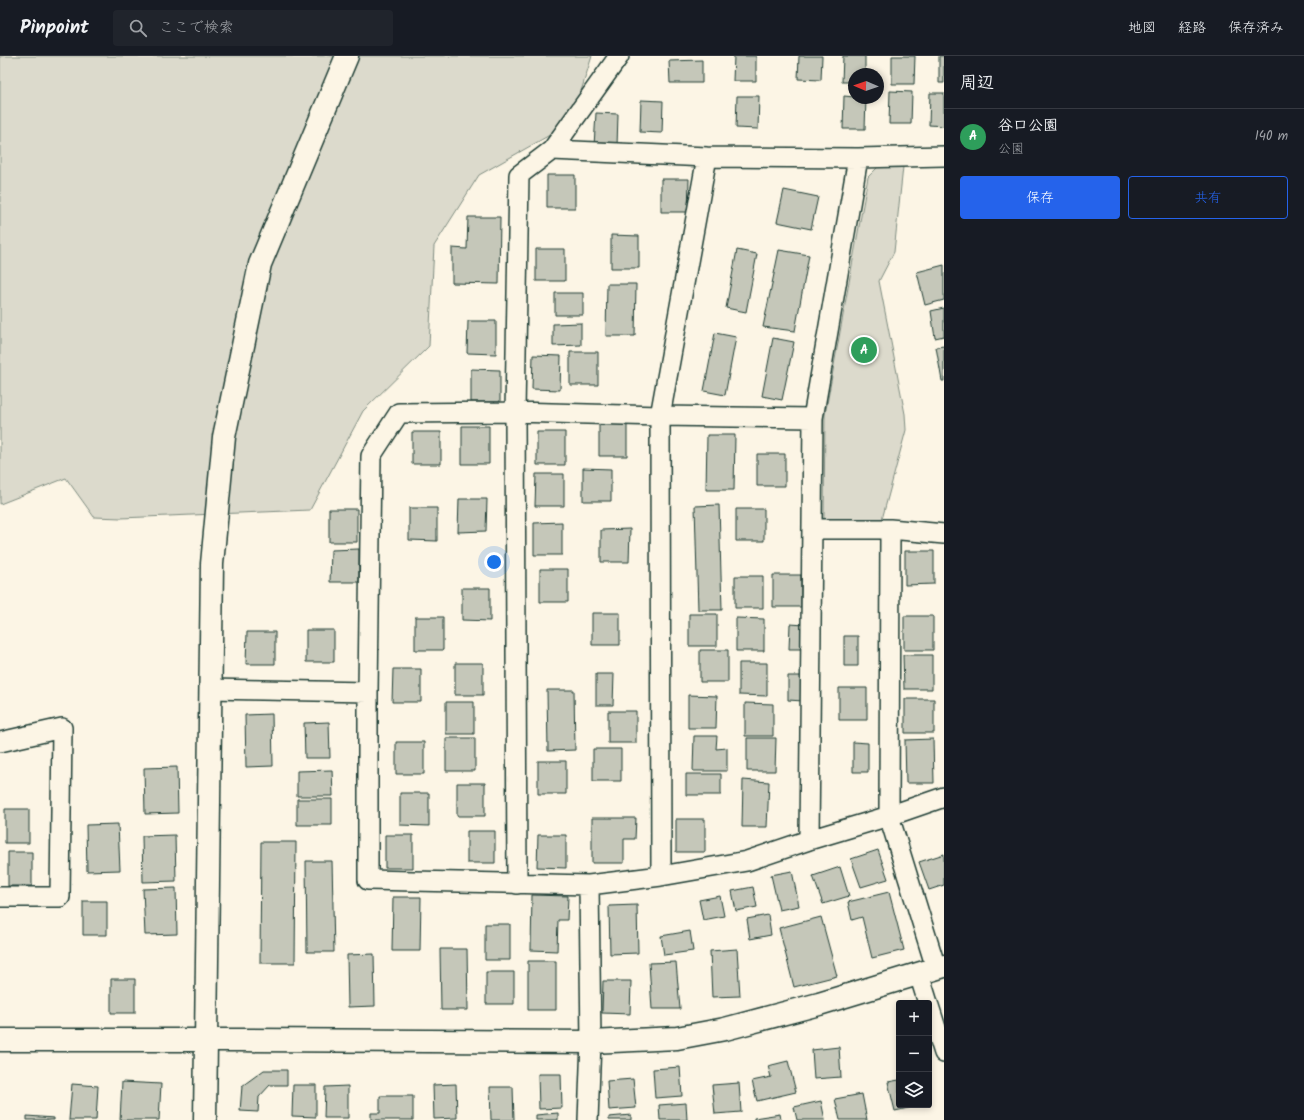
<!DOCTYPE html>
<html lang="ja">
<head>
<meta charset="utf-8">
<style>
  :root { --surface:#171b24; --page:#20242c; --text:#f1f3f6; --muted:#9ea1a6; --line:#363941; --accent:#2563eb }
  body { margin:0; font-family:Kalam,"Klee One",sans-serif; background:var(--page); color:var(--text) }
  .controls { position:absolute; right:12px; bottom:12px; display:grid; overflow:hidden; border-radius:4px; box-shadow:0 2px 6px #0003 }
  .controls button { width:36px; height:36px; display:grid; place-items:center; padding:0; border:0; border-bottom:1px solid var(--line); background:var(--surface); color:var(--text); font:20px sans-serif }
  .compass { position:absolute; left:848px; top:12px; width:36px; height:36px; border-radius:50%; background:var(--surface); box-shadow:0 2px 6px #0003; rotate:272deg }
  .you { position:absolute; left:494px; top:506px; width:14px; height:14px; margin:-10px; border:3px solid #fff; border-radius:50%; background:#1a73e8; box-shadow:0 0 0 6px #1a73e833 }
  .badge { display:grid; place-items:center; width:26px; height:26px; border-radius:50%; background:var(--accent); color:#fff; font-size:13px; font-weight:700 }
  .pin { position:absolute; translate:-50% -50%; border:2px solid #fff; box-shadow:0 1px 4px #0006 }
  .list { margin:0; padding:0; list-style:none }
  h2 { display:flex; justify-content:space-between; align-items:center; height:52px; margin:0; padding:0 16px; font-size:17px }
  h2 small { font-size:13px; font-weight:400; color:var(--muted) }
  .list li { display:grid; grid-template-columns:26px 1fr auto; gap:12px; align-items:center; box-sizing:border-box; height:56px; padding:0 16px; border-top:1px solid var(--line) }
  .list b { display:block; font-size:15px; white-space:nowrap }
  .list p { margin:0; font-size:13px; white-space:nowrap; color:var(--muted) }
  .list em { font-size:13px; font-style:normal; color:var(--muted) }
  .actions { display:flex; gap:8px; padding:12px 16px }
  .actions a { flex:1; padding:9px 0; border:1px solid var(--accent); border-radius:4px; text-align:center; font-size:14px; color:var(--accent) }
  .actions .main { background:var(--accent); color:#fff }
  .icon { flex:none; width:22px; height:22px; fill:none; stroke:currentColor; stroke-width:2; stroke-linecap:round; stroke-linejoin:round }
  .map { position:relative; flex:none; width:944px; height:1064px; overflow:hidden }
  header { display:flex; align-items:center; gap:24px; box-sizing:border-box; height:56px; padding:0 20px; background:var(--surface); border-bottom:1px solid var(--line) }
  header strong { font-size:19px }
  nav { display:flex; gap:22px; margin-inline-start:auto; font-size:14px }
  .search { width:280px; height:36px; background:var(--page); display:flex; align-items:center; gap:10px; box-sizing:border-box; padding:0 14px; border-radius:4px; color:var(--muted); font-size:15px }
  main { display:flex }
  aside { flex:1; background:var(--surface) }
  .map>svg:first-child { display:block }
  .green { fill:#dcdacc; stroke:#7e8c80 }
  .building { fill:#c5c7b9; stroke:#1f3d34 }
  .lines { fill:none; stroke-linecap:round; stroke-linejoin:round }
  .minor-casing { stroke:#1f3d34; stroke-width:22 }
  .tertiary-casing { stroke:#1f3d34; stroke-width:25 }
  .minor { stroke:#fcf5e5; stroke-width:19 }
  .tertiary { stroke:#fcf5e5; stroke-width:22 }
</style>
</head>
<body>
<header>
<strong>Pinpoint</strong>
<div class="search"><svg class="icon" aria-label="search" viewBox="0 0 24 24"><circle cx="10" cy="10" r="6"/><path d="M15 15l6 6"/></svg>ここで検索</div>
<nav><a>地図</a><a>経路</a><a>保存済み</a></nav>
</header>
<main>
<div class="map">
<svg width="944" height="1064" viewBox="0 0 944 1064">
  <rect width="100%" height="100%" fill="#fcf5e5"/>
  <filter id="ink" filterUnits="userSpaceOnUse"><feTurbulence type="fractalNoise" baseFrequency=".025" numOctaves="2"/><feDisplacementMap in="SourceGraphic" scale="8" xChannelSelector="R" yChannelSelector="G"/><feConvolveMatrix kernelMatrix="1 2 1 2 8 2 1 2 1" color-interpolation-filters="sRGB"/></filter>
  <g filter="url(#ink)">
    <!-- green -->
    <path class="green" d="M0,0h592l-21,67 -92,52 -45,71 -5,100 -66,65 -53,99 -189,8 -27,-1 -28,-39 -66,26z
      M879,110l24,1 -9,85 -15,29 26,133 1,16 -25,93 -57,-3 1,-105 43,-238z"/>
    <!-- building -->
    <path class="building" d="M734,0h22v25h-23z
      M799,0h23l-1,24 -23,-1z
      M843,0h22v18h-11v8h-12z
      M892,0h23l-1,28h-22z
      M939,0h5v27h-5z
      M702,4v23h-32l-1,-22z
      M890,35l22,1 -1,32h-22z
      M930,37h14v33l-15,-1z
      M737,40h22l-1,33 -22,-1z
      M844,40l10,1v1h12l-1,31h-22z
      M641,44l22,1 -1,32 -22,-1z
      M596,57l22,1 -1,32h-23z
      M547,119h28v33h-28z
      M661,123h28l-1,33h-27z
      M784,134l34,7 -7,32 -34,-7z
      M468,161h32l-1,67 -47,-1v-35l15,1z
      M611,179l28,1v32h-28z
      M536,193h29v32h-29z
      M737,194l20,4 -11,58 -20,-4z
      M779,194l30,5 -14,76 -32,-4z
      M944,209v35l-19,5 -8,-33z
      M607,228h29l-1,52h-29z
      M555,237h28v22h-28z
      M944,252v28l-9,2 -4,-27z
      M468,265h28v33l-29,-1z
      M581,267v22l-28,1v-22z
      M715,277l21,4 -11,58 -21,-4z
      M773,282l21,4 -12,58 -20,-4z
      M944,290v35h-2l-6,-34z
      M570,296h28v33h-28z
      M533,299l28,1 -1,34 -28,-1z
      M471,313l29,1v32h-29z
      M599,367l28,1v32h-28z
      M462,370h27v38h-27z
      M412,376h29v32h-29z
      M537,376h28v33h-28z
      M707,379h28l-1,55h-28z
      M757,398h28v32h-28z
      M583,412l28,1v32h-28z
      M536,418h28v32h-29z
      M459,443h28l-1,32 -28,1z
      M719,449l3,105h-24l-3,-104z
      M409,452h28v33l-28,-1z
      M329,453h28v33h-28z
      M736,453h28v32h-28z
      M562,466v33h-28v-32z
      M630,473l-1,33h-28v-32z
      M359,493v33h-29l1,-32z
      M905,495h29v33l-29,1z
      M540,513h28v33h-28z
      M773,519h28v32h-28z
      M735,520h28v32h-28z
      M462,532h28v33l-28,-1z
      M592,557h28v32h-28z
      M689,558h28v32h-28z
      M904,560h29v34h-29z
      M415,561h28v33h-28z
      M736,562l28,1v32h-28z
      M790,568l15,1 -1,24h-15z
      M306,574h28v32h-28z
      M247,576h28v32h-29z
      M844,580h14v30h-14z
      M700,594h28v32h-28z
      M903,599h29v34h-28z
      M455,607h28v32h-28z
      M739,607h28v33l-28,-1z
      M393,613h28v33h-29z
      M596,618h18l-1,31h-17z
      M788,620h15v25l-15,-1z
      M839,632h28v32h-28z
      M547,634h27l1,60 -27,1z
      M688,639l29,1 -1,32h-28z
      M905,643h29v34h-29z
      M446,646h28v32h-28z
      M745,647l28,1v32h-28z
      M608,655h28v32h-28z
      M272,658l1,52 -27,1 -1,-52z
      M329,666l1,36h-25l-1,-35z
      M694,680h23l-1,13 11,-1v23h-34z
      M446,682h29v33h-29z
      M747,682h29l-1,33h-28z
      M933,683l1,44h-28l-1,-43z
      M396,686h28v32h-28z
      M853,686l15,1v29h-15z
      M593,693h28v32h-28z
      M538,705h28v33h-28z
      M177,711l1,46 -33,1 -1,-46z
      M332,714l1,26h-36v-25z
      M686,718h35v21h-35z
      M743,724l26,2 -2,45h-25z
      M457,727h28v33h-28z
      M400,737h29v33l-29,-1z
      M297,743h35v26h-35z
      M5,753h24v34h-24z
      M592,762h44l-1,21h-11v24h-32z
      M676,763h29v33h-29z
      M118,768l2,46 -33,1 -1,-46z
      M467,775h28v32h-28z
      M175,779l1,46 -33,1 -1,-46z
      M385,779h28v33h-28z
      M538,779h28v33l-29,-1z
      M261,786h35l-1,121h-35z
      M878,794l10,29 -27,8 -10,-28z
      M8,796h24v34h-24z
      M944,798v31l-15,5 -10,-28z
      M306,805h26l2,91h-27z
      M840,811l9,29 -26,8 -10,-28z
      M792,815l7,35 -20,4 -8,-35z
      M753,831l4,20 -21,4 -4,-20z
      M176,832l1,46 -32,1 -2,-46z
      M889,836l15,58 -32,8 -10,-41 -10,3 -4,-18z
      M532,839l36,1 -1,24h-9l-1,31 -26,-1z
      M720,840l4,20 -21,4 -4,-20z
      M393,841h28l-1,54h-28z
      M83,845h24v34h-24z
      M637,849l1,48 -28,1 -1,-48z
      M768,859l3,20 -21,4 -3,-20z
      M821,861l16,59 -43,11 -15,-59z
      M485,868h25v36h-25z
      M690,875l3,20 -29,4 -3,-19z
      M440,893h27l1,61h-27z
      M737,893l3,47 -28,1 -2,-46z
      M374,898l1,52 -27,1 -1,-52z
      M528,905h28v49h-28z
      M676,906l4,47h-28l-3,-46z
      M486,916h28v32h-28z
      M111,923h24v34h-24z
      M603,925h28l-1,33 -28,-1z
      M839,991l2,30 -27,2 -2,-29z
      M788,1005l8,31 -39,9 -5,-20 19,-4 -3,-11z
      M680,1011l2,29 -27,2 -2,-29z
      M264,1014h23v15h-17l-11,12 -1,15 -18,-1 2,-25z
      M538,1018h23l1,34 -23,1z
      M633,1023l3,29 -27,2 -2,-29z
      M899,1024v25h22l-26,6 -7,-29z
      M122,1026l39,2 -2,36h-39z
      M739,1027l2,29 -26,2 -3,-29z
      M72,1028l26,2 -2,34h-27z
      M456,1028l1,34 -23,1 -1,-34z
      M293,1029h23v32l-24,-1z
      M348,1030v32h-24l1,-31z
      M490,1031h23l1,33h-23z
      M862,1038l5,26h-27l-5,-21z
      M380,1040h33v24h-42v-7h9z
      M821,1045l4,19h-28l-3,-13z
      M686,1047l1,17h-27l-1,-15z
      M558,1057v7h-22v-5z
      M780,1058l1,6h-27v-2z
      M631,1059v5h-22v-3z
      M27,1060l27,2v2h-27z"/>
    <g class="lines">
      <!-- minor casing -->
      <g class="minor-casing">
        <path id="minor" d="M552,94l155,7 151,1 86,-2
          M813,362l-153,-2 -145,-4 -116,1 -28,43 -3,236v188l221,5 72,-9 86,-15 62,-21 80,-24 55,-19
          M812,473h78l54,5
          M890,473l-1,287 47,152
          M210,633l158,3
          M0,686l62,-14 -2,169h-60
          M809,784l4,-422 45,-260
          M661,820l-1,-460 47,-259
          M517,828l-2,-472 4,-237 33,-25 67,-94
          M919,918l9,29
          M929,950l15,47
          M588,1064l3,-78 -2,-157"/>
      </g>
      <!-- tertiary casing -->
      <g class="tertiary-casing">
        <path id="tertiary" d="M0,984h239l352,2 86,-4 48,-9 94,-25 125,-38
          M205,1064l7,-556 12,-127 36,-173 87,-208"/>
      </g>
      <!-- minor -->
      <use href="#minor" class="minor"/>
      <!-- tertiary -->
      <use href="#tertiary" class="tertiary"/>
    </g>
  </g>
</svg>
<div class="controls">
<button>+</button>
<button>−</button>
<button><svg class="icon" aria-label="layers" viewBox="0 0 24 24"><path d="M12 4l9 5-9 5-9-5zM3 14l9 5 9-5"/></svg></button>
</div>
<svg class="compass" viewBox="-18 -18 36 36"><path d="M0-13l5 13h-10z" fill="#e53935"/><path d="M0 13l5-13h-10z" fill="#9ea1a6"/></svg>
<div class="you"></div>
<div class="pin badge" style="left:864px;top:294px;background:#2e9e5b">A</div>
</div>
<aside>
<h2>周辺<small></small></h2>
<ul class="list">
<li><span class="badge" style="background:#2e9e5b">A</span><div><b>谷口公園</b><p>公園</p></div><em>140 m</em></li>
</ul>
<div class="actions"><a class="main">保存</a><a>共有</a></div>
</aside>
</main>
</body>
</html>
